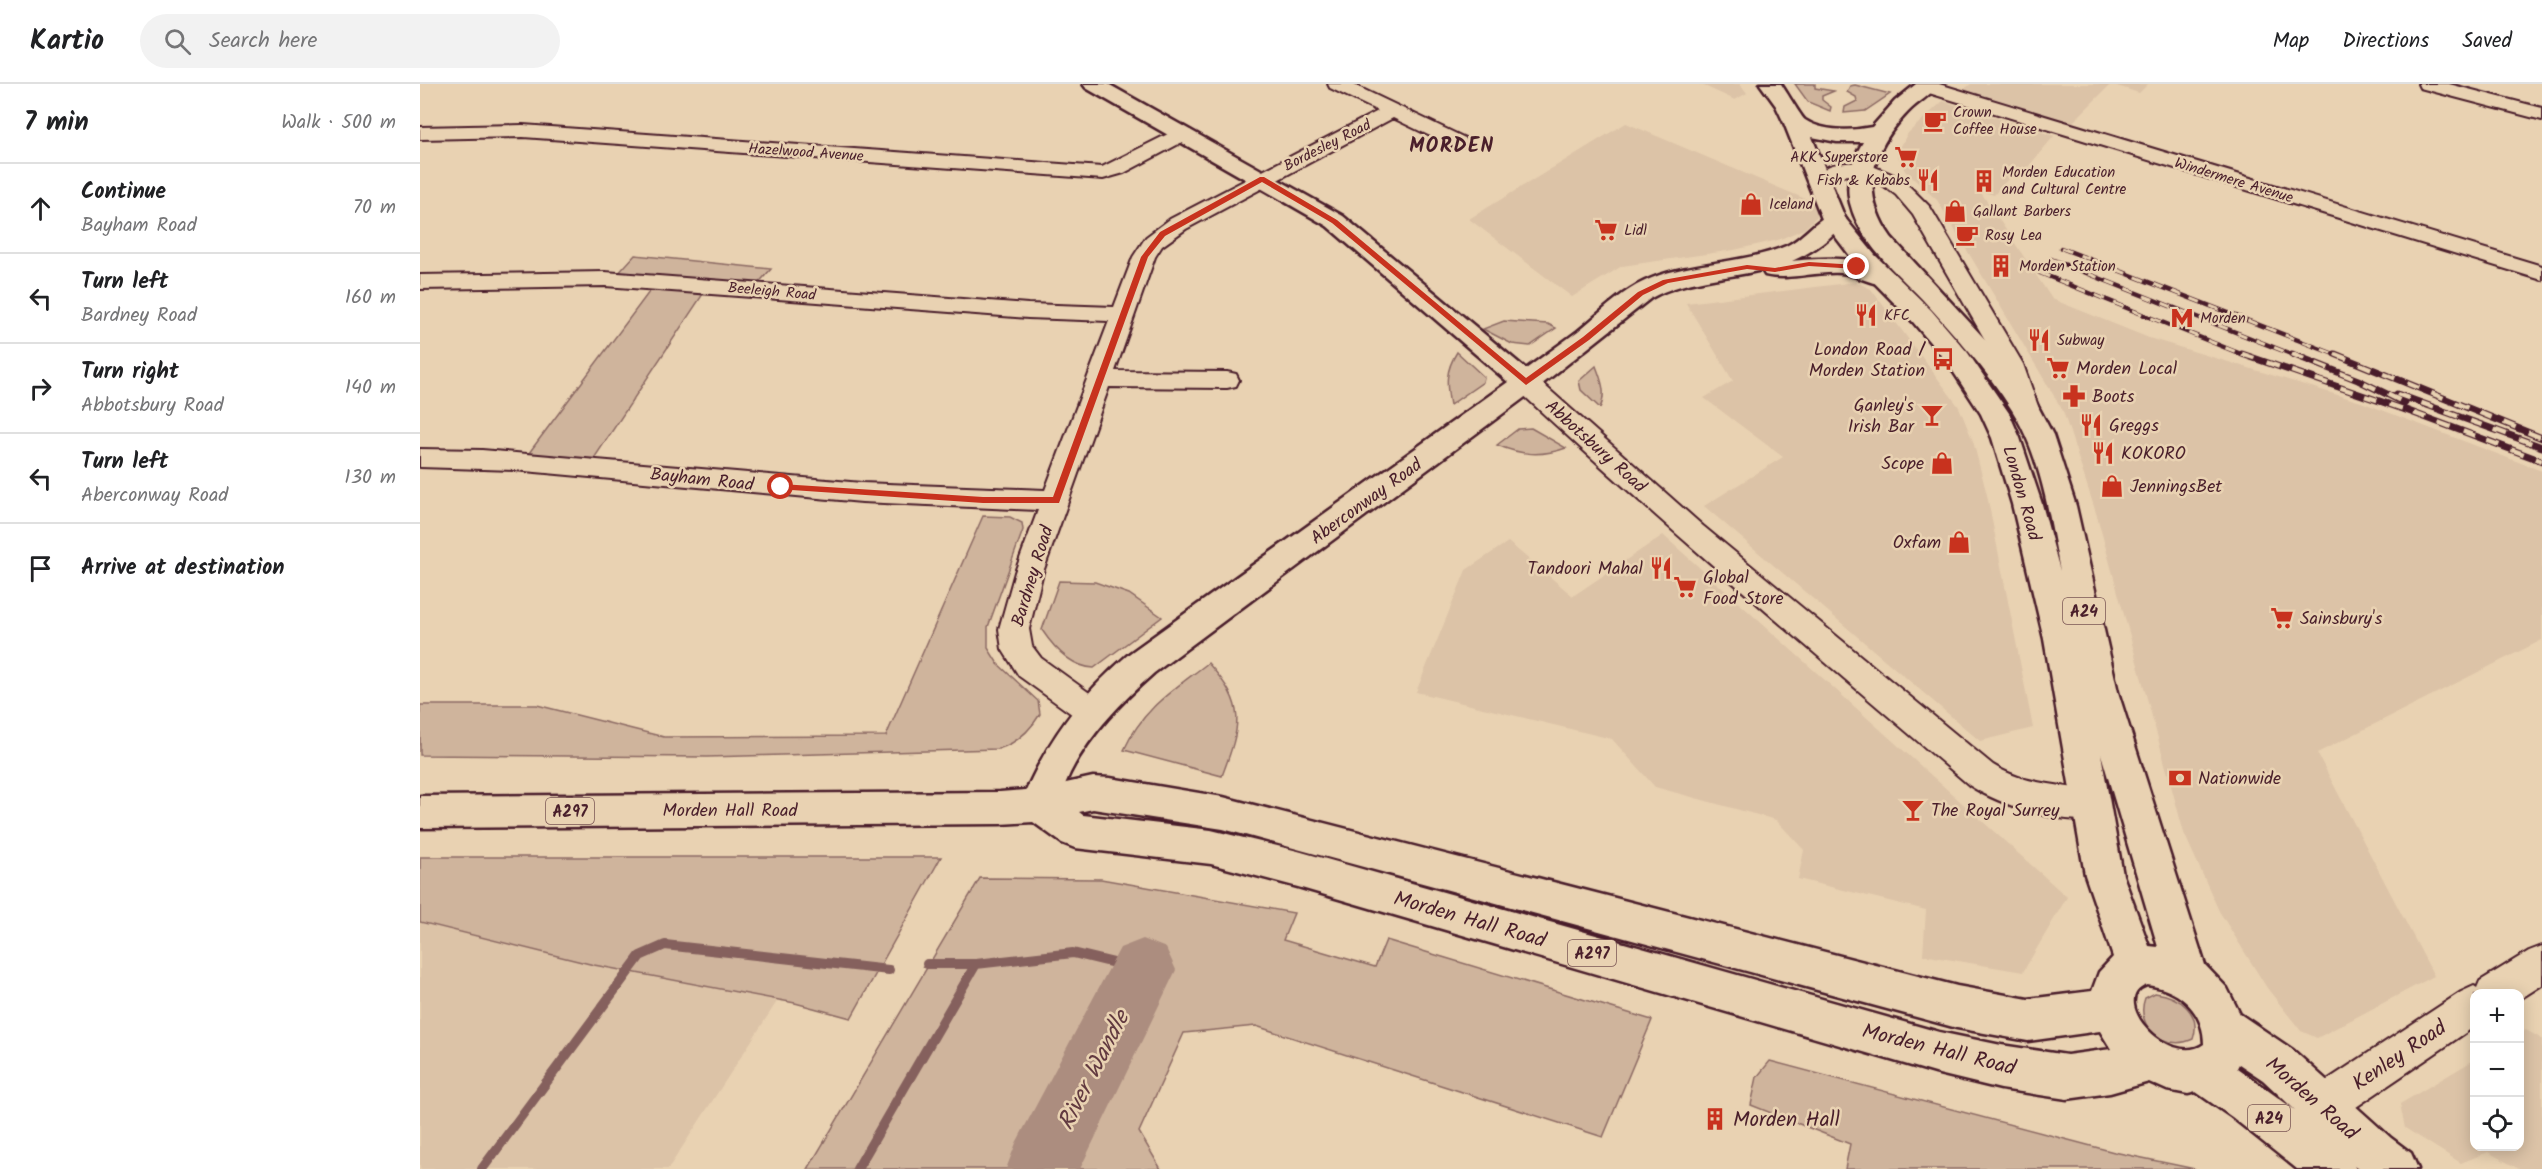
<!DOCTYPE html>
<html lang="en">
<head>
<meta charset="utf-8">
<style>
  :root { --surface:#fff; --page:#f2f2f2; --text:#202124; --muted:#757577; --line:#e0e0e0 }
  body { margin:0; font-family:Kalam,sans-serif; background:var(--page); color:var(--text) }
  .controls { position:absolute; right:18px; bottom:18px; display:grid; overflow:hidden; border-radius:12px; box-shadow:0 3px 15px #0003 }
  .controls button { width:54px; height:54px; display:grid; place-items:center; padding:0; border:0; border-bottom:2px solid var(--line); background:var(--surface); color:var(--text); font:30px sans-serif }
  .stop { position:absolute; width:18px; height:18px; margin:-14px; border:4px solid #c8321e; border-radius:50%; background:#fff }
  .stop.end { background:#c8321e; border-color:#fff; box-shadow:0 2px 6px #0008 }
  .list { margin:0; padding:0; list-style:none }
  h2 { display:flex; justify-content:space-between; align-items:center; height:78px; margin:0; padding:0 24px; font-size:26px }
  h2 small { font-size:20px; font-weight:400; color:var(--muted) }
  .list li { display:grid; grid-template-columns:39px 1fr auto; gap:18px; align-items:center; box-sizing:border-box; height:90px; padding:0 24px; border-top:2px solid var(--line) }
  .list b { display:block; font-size:22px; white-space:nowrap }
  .list p { margin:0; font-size:20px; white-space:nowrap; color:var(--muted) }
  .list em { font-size:20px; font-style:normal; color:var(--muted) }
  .icon { flex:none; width:33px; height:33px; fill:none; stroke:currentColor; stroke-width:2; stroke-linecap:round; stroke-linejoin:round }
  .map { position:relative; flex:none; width:2122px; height:1085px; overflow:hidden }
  header { display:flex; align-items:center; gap:36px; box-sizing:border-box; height:84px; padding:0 30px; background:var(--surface); border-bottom:2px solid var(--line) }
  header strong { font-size:28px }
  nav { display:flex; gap:33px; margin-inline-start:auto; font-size:21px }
  .search { width:420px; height:54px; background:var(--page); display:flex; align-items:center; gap:15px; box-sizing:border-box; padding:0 21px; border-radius:33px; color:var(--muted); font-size:22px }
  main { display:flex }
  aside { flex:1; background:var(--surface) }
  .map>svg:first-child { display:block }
  .built { fill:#dcc3a7 }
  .green { fill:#cfb49c; stroke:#8c6a64; stroke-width:1.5 }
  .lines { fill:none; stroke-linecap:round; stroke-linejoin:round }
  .stream { stroke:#85615d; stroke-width:10 }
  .river { fill:#ac8d7f; fill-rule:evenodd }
  .street-casing { stroke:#4a1f2b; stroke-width:4 }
  .secondary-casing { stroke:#4a1f2b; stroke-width:5 }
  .highway-casing { stroke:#4a1f2b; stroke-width:5 }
  .street { fill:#e9d2b2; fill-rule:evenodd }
  .secondary { fill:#e9d2b2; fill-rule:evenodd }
  .highway { fill:#e9d2b2; fill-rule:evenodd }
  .rail-far1-casing { stroke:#4a1f2b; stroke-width:4.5 }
  .rail-casing { stroke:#4a1f2b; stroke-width:7 }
  .rail-far1 { stroke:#e9d2b2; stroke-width:3; stroke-dasharray:10; stroke-linecap:butt }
  .rail { stroke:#e9d2b2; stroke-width:4.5; stroke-dasharray:13; stroke-linecap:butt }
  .route { fill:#c8321e }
  .labels { text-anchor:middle; stroke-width:5; stroke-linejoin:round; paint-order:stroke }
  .far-poi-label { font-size:15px; fill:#4a1f2b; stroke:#e9d2b2; text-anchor:start }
  .far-street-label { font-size:15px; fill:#4a1f2b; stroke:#e9d2b2 }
  .shield { fill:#e9d2b2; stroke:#7a5554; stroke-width:1.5 }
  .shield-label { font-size:16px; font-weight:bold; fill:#4a1f2b }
  .poi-label { font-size:18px; fill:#4a1f2b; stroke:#e9d2b2; text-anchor:start }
  .street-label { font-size:18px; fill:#4a1f2b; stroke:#e9d2b2 }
  .far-district-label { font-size:20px; font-weight:bold; letter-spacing:1.5px; fill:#4a1f2b; stroke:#e9d2b2 }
  .near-street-label { font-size:21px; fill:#4a1f2b; stroke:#e9d2b2 }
  .near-poi-label { font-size:21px; fill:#4a1f2b; stroke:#e9d2b2; text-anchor:start }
  .near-water-label { font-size:24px; font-style:italic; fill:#623a40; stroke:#e9d2b2 }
</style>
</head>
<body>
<header>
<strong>Kartio</strong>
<div class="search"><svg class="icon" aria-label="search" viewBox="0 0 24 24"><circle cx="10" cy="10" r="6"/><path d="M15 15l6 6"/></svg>Search here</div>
<nav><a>Map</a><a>Directions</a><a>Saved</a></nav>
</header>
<main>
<aside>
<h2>7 min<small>Walk · 500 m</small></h2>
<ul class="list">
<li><svg class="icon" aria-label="ahead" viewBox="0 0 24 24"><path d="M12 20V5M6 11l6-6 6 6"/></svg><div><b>Continue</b><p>Bayham Road</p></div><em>70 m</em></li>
<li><svg class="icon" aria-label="left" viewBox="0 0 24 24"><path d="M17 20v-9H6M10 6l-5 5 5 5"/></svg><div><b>Turn left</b><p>Bardney Road</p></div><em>160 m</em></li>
<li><svg class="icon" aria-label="right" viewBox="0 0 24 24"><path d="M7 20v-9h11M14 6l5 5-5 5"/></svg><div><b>Turn right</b><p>Abbotsbury Road</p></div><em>140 m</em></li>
<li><svg class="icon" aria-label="left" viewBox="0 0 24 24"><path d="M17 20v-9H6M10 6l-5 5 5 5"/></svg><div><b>Turn left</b><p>Aberconway Road</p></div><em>130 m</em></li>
<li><svg class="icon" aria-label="arrive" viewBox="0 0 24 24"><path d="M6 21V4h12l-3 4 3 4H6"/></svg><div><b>Arrive at destination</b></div></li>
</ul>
</aside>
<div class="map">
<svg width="2122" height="1085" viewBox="0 0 2122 1085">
  <rect width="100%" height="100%" fill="#e9d2b2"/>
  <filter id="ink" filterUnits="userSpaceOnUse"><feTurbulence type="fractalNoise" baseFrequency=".0167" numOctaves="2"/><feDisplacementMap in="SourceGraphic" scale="12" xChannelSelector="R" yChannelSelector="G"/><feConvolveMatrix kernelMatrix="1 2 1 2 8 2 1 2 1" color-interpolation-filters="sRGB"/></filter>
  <g filter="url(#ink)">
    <!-- built -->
    <path class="built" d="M1280,0h40l7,9 -12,7z
      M1551,0h177l-9,9 -28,-9 -39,39 -112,-31z
      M1523,17l111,35 -30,36 -8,-2 -22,25 -14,-4 72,108 97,39 212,64 181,69v169l-225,113 117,223 -117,62 -16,-7 -34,-43 -48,-77 -35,-78 -87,-317 -34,-105 -126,-211 -32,-29 -8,-18 11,-20z
      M1206,39l189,80 3,12 -14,14 -26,11 -44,10 -112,16 -50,31 -103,-78z
      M1436,198l15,7 88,118 14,34 14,54 46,233 -53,13 -276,-235 79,-49 -79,-59 29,-17 -47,-78z
      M1243,451l404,362 -44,75 -100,-17 3,-45 -128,-31 6,-29 -28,-30 -121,-33 -43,-48 -196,-47 50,-122 42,-28 65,54z
      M0,838l174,43 184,35 -110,169h-248z
      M2106,946l16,9v130h-23l-31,-17 -27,11 -56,-35 -5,-24 74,-44v86h46v-112z"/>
    <!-- green -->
    <path class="green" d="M1375,0h20v4l19,3 -12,5v4l9,7 -1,4 -22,-9z
      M1435,1l35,9 -25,17 -21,2 1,-6 12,-6 -1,-4 -9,-5 3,-6z
      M215,171l136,14 -16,18 -140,-10z
      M235,200l52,4 -118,178 -63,-9z
      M1084,237l44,3 8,4 -26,18 -18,-2 -29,-15z
      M1037,268l27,25 -1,5 -33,23c-4,-21 -5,-34 7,-53z
      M1176,282c5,13 11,28 4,42l-19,-18 -2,-9z
      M1111,344l35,20c-25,9 -45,7 -69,-3l21,-16z
      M563,432l27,1 12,6 1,7 -35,97v21l10,16 40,37 2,13c-10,17 -23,29 -42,35l-291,8 -287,-2v-50h117l127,32 222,-1z
      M639,497l36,1 34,12 33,23 -68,51c-23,-1 -40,-20 -52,-38z
      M788,579c39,43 33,62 14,113l-98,-26c19,-42 48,-59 84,-87z
      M0,773h521l-90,161 -56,-15 -201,-38 -174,-43z
      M560,794l121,1 193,34 -11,27 92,27 11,-27 266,80 -49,117 -347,-111 -72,7 -45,99 22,37h-353z
      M1735,909c25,3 47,20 38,46 -27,13 -59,-11 -48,-41z
      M1350,977l344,91 81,17h-350l5,-25 -99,-39 6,-28z"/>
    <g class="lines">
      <!-- stream -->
      <path class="stream" d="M507,880h49
        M62,1085l158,-213 25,-11 224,25
        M437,1085l119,-205 97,-11 70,17"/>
      <!-- river -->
      <path class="river" d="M723,855l23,9 10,22 -96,199h-74l10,-26 104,-195z"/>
      <!-- street casing -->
      <g class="street-casing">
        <path id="street" d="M908,0h24l113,54 3,4 -3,4h-14l-58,-28 -207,111 -24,17 -7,11 -40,114 112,1 9,2 3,6 -3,6 -9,2 -118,-1 -66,185 -14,57 3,17 9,12 61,44 5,9 -5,9 -11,4 -11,-4 -61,-44 -17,-27 -3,-20 16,-57 23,-62 -176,-8 -348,-32 -94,-3v-18l62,1 380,33 183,7 64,-169 -81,-3 -423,-32 -185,3v-14l185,-3 423,32 86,3 19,-50 13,-20 24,-18 208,-108 -48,-23z
          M1498,0h21l603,182v14l-623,-190z
          M1998,0h31l93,24v12l-122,-32z
          M103,41l579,42 74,-37h14l3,4 -3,4 -66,35 -21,6 -580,-42 -103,2v-12z
          M1443,78l31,13 16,12 20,20 93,157 16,45 -4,6 -9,2 -9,-2 -18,-51 -86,-149 -17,-20 -16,-12 -20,-9 -20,2 -4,2 -7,12 -7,2 -7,-2 -3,-4c12,-26 26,-22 51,-24z
          M1106,291l9,2 168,149 290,239c39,24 71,16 110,31l5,10 -5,10c-34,13 -104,-11 -134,-31 -152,-130 -306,-259 -452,-396l-3,-6 3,-6z
          M2122,862v39l-22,14v-5h-46v33l-137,93 -14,6 -14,-6 -6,-14 6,-14 152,-100 13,-6 3,2 3,-7 49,-30z"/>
      </g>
      <!-- secondary casing -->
      <g class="secondary-casing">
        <path id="secondary" d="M663,0h25l235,132 183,153c17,-13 35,-25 52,-38 24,-19 45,-42 74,-53 43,-17 91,-14 134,-32 21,-9 35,-37 56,-32l4,5c-14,20 -32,32 -54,42 26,-3 87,-7 103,17l-3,5c-18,5 -33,-8 -51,-10 -25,-2 -52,8 -76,2l-3,-5c-37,9 -77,9 -111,28l-115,91 -382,284c-33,29 -64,61 -84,100 -7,14 -11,29 -18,43l-13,5 -13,-5 -6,-11c26,-64 58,-107 110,-152l378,-271 -181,-156 -241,-138z"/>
      </g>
      <!-- highway casing -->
      <g class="highway-casing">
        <path id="highway" d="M1340,0h21c5,7 20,33 24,36 18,12 47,11 67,7l23,-26 21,-17h23c-7,11 -22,18 -31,28 -37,38 -49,80 -17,125l114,124 30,40 18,34 23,71 42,186 87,273 22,23 13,26 53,36 98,88 20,15 7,16h-60l-4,-3 2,3h-59l-65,-52 -36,-25 -8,2 -21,-4 -18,-8 -39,11 -43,6 -66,-10 -62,-15 -641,-187 -87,-23 -136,-16 -13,-5 -29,-21 -33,2 -580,4v-32l580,-4 39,-3 54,-12 17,1 113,19 734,189 71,13 64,-8 7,-19 14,-15 -28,-82 -41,-236 -32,-135 -20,-66 -11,-24 -32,-49 -36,-43 -56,-57 -35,-46 -38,-96 -8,-17zM1392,53l25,5h26c-11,18 -18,40 -13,61 10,40 45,68 73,97 31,34 64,70 89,110 29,46 38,108 48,161l-18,-67 -22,-66 -11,-25 -41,-60 -37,-43 -56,-55 -30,-37zM1681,670l57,193 -9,-1 -26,-71zM673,725l130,20 734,199 71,13 72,-10 11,18 -44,6 -66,-10 -62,-13 -641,-181 -87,-21 -128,-15 -4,-3zM1727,901c32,4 57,26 57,59 -34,25 -98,-45 -57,-59zM1819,980l24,16 32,30 -58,-42z"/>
      </g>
      <!-- street -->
      <use href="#street" class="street"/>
      <!-- secondary -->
      <use href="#secondary" class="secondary"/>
      <!-- highway -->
      <use href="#highway" class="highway"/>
      <!-- rail-far1 casing -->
      <g class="rail-far1-casing">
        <path id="rail-far1" d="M1641,164l278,108
          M1631,175l245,97
          M1620,189l206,83"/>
      </g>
      <!-- rail casing -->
      <g class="rail-casing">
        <path id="rail" d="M1822,270l161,55 139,52
          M1872,270l66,26 47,23
          M1915,270l207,84
          M1977,310l145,53"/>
      </g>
      <!-- rail-far1 -->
      <use href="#rail-far1" class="rail-far1"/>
      <!-- rail -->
      <use href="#rail" class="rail"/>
    </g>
  </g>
  <!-- route -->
  <path class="route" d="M840,93h4l73,43 189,158 57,-41 55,-45 25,-12 84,-15 28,3 34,-6 48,3 4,2 -4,2 -48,-3 -34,6 -28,-3 -79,14 -25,12 -54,45 -63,45 -194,-162 -70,-41 -97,54 -17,21 -89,246h-76l-206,-14v-4l4,-1 202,13h70l88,-240 19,-25z"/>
  <!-- icons -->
  <defs>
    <g id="cafe-bare" transform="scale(1.8)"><path d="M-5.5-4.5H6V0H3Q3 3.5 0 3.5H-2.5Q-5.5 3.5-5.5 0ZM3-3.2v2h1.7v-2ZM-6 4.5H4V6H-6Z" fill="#c8321e" stroke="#e9d2b2" stroke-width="2.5" paint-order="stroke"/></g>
    <g id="supermarket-bare" transform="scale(1.8)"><path d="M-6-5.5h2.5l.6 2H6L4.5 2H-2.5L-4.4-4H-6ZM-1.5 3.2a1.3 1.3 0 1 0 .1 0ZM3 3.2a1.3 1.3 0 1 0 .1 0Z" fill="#c8321e" stroke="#e9d2b2" stroke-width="2.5" paint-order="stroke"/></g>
    <g id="restaurant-bare" transform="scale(1.8)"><path d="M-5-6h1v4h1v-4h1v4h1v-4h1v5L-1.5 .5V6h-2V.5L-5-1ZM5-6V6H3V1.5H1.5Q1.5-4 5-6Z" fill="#c8321e" stroke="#e9d2b2" stroke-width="2.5" paint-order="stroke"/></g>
    <g id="building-bare" transform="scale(1.8)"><path d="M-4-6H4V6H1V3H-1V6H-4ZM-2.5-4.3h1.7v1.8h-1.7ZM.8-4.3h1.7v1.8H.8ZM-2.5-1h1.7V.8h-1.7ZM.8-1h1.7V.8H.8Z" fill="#c8321e" stroke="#e9d2b2" stroke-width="2.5" paint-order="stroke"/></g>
    <g id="shop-bare" transform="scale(1.8)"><path d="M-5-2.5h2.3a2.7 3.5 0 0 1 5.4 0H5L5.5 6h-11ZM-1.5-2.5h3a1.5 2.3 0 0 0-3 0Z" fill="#c8321e" stroke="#e9d2b2" stroke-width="2.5" paint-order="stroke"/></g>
    <g id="metro-bare" transform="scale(1.8)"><path d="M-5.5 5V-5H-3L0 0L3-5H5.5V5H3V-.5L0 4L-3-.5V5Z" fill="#c8321e" stroke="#e9d2b2" stroke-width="2.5" paint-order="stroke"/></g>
    <g id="bus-bare" transform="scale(1.8)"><path d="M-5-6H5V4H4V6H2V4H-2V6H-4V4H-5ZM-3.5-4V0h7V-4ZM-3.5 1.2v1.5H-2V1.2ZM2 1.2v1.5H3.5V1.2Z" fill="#c8321e" stroke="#e9d2b2" stroke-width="2.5" paint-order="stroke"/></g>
    <g id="pharmacy-bare" transform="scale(1.8)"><path d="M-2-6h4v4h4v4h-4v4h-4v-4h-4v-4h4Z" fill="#c8321e" stroke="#e9d2b2" stroke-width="2.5" paint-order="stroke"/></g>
    <g id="bar-bare" transform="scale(1.8)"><path d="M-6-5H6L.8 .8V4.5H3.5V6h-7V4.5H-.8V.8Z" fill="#c8321e" stroke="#e9d2b2" stroke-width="2.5" paint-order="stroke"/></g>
    <g id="bank-bare" transform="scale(1.8)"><path d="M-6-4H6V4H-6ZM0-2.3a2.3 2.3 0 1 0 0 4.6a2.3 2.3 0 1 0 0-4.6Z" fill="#c8321e" stroke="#e9d2b2" stroke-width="2.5" paint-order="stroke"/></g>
  </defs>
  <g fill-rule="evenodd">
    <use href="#cafe-bare" x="1515" y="37"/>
    <use href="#supermarket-bare" x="1486" y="73"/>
    <use href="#restaurant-bare" x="1508" y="96"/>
    <use href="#building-bare" x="1564" y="97"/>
    <use href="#shop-bare" x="1331" y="120"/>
    <use href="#shop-bare" x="1535" y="127"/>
    <use href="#supermarket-bare" x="1186" y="146"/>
    <use href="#cafe-bare" x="1547" y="151"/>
    <use href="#building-bare" x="1581" y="182"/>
    <use href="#restaurant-bare" x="1446" y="231"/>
    <use href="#metro-bare" x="1762" y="234"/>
    <use href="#restaurant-bare" x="1619" y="256"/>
    <use href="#bus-bare" x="1523" y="275"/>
    <use href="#supermarket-bare" x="1638" y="284"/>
    <use href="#pharmacy-bare" x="1654" y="312"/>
    <use href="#bar-bare" x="1512" y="331"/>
    <use href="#restaurant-bare" x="1671" y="341"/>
    <use href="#restaurant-bare" x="1683" y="369"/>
    <use href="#shop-bare" x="1522" y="379"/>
    <use href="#shop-bare" x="1692" y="402"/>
    <use href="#shop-bare" x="1539" y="458"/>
    <use href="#restaurant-bare" x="1241" y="484"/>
    <use href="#supermarket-bare" x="1265" y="503"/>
    <use href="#supermarket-bare" x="1862" y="534"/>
    <use href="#bank-bare" x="1760" y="694"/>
    <use href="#bar-bare" x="1493" y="726"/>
    <use href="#building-bare" x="1295" y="1035"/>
  </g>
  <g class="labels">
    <!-- far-poi labels -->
    <g class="far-poi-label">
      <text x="1533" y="33">Crown<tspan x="1533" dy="17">Coffee House</tspan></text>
      <text x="1468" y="78" text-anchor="end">AKK Superstore</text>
      <text x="1582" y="93">Morden Education<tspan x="1582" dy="17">and Cultural Centre</tspan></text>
      <text x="1490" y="101" text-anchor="end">Fish &amp; Kebabs</text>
      <text x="1349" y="125">Iceland</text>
      <text x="1553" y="132">Gallant Barbers</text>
      <text x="1204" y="151">Lidl</text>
      <text x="1565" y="156">Rosy Lea</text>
      <text x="1599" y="187">Morden Station</text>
      <text x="1464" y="236">KFC</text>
      <text x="1780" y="239">Morden</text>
      <text x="1637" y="261">Subway</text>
    </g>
    <!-- far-street labels -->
    <g class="far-street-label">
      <text transform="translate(907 61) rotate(-27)" y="5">Bordesley Road</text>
      <text transform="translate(386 68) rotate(4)" y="5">Hazelwood Avenue</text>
      <text transform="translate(1814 96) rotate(17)" y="5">Windermere Avenue</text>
      <text transform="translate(352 207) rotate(5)" y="5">Beeleigh Road</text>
    </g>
    <!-- shield labels -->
    <g class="shield">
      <rect x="1643" y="514" width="42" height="26" rx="4.5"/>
      <rect x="126" y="714" width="48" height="26" rx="4.5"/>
      <rect x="1148" y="856" width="48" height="26" rx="4.5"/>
      <rect x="1828" y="1021" width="42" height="26" rx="4.5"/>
    </g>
    <g class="shield-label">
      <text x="1664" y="533">A24</text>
      <text x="150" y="733">A297</text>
      <text x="1172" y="875">A297</text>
      <text x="1849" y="1040">A24</text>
    </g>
    <!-- poi labels -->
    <g class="poi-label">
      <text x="1505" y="271" text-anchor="end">London Road /<tspan x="1505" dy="21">Morden Station</tspan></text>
      <text x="1656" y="290">Morden Local</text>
      <text x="1672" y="318">Boots</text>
      <text x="1494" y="327" text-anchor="end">Ganley's<tspan x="1494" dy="21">Irish Bar</tspan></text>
      <text x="1689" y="347">Greggs</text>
      <text x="1701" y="375">KOKORO</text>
      <text x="1504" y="385" text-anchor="end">Scope</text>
      <text x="1710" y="408">JenningsBet</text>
      <text x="1521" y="464" text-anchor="end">Oxfam</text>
      <text x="1223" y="490" text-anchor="end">Tandoori Mahal</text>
      <text x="1283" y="499">Global<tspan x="1283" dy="21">Food Store</tspan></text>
      <text x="1880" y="540">Sainsbury's</text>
      <text x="1778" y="700">Nationwide</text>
      <text x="1511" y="732">The Royal Surrey</text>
    </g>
    <!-- street labels -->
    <g class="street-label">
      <text transform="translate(1176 362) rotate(42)" y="6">Abbotsbury Road</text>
      <text transform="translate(282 395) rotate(6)" y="6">Bayham Road</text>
      <text transform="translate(1602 409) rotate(74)" y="6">London Road</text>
      <text transform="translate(946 417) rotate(-36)" y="6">Aberconway Road</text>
      <text transform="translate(612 492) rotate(-73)" y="6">Bardney Road</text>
      <text x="310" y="732">Morden Hall Road</text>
    </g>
    <!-- far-district labels -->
    <g class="far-district-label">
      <text x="1032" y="68">MORDEN</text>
    </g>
    <!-- near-street labels -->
    <g class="near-street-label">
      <text transform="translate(1050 835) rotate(16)" y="7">Morden Hall Road</text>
      <text transform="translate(1519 965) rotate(14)" y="7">Morden Hall Road</text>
      <text transform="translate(1979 971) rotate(-34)" y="7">Kenley Road</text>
      <text transform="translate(1892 1014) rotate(41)" y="7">Morden Road</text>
    </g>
    <!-- near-poi labels -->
    <g class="near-poi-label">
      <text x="1313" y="1042">Morden Hall</text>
    </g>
    <!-- near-water labels -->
    <g class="near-water-label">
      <text transform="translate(673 986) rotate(-63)" y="8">River Wandle</text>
    </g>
  </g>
</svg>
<div class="controls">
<button>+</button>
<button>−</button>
<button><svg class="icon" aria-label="locate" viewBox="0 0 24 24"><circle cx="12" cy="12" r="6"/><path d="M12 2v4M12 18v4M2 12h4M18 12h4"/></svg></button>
</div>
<div class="stop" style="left:361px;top:403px"></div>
<div class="stop end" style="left:1437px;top:183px"></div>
</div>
</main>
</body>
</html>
